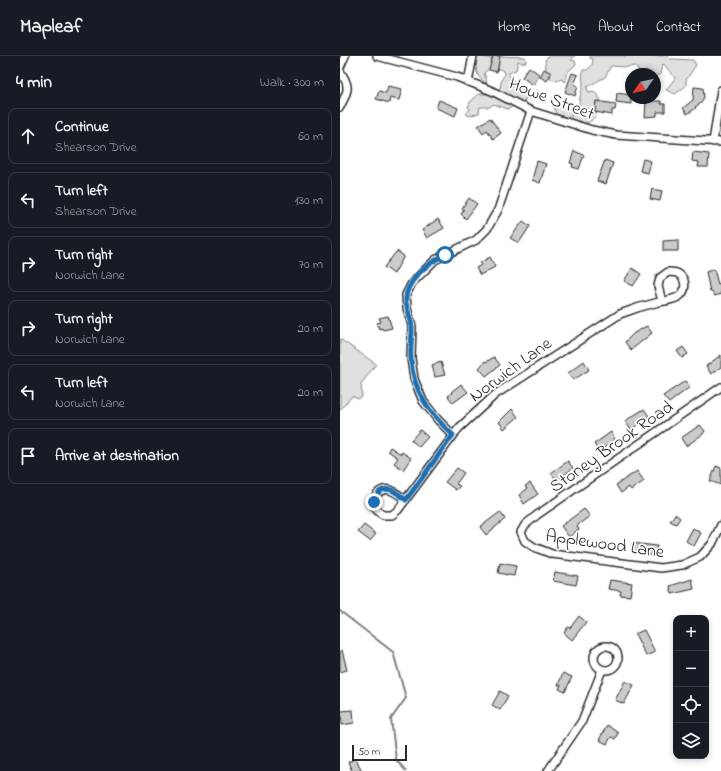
<!DOCTYPE html>
<html lang="en">
<head>
<meta charset="utf-8">
<style>
  :root { --surface:#171b24; --page:#20242c; --text:#f1f3f6; --muted:#9ea1a6; --line:#363941 }
  body { margin:0; font-family:"Indie Flower",sans-serif; background:var(--page); color:var(--text) }
  .controls { position:absolute; right:12px; bottom:12px; display:grid; overflow:hidden; border-radius:8px; box-shadow:0 2px 6px #0003 }
  .controls button { width:36px; height:36px; display:grid; place-items:center; padding:0; border:0; border-bottom:1px solid var(--line); background:var(--surface); color:var(--text); font:20px sans-serif }
  .compass { position:absolute; left:285px; top:12px; width:36px; height:36px; border-radius:50%; background:var(--surface); box-shadow:0 2px 6px #0003; rotate:236deg }
  .scale { position:absolute; left:12px; bottom:10px; width:55px; box-sizing:border-box; padding-left:4px; border:2px solid #2b2b2b; border-top:0; font-size:11px; line-height:14px; white-space:nowrap; color:#2b2b2b; -webkit-text-stroke:3px #fff; paint-order:stroke }
  .stop { position:absolute; width:12px; height:12px; margin:-9px; border:3px solid #1f6fb2; border-radius:50%; background:#fff }
  .stop.end { background:#1f6fb2; border-color:#fff; box-shadow:0 1px 4px #0008 }
  .list { margin:0; padding:0; list-style:none }
  h2 { display:flex; justify-content:space-between; align-items:center; height:52px; margin:0; padding:0 16px; font-size:17px }
  h2 small { font-size:13px; font-weight:400; color:var(--muted) }
  .list li { display:grid; grid-template-columns:26px 1fr auto; gap:12px; align-items:center; box-sizing:border-box; height:56px; margin:0 8px 8px; padding:0 8px; border:1px solid var(--line); border-radius:8px }
  .list b { display:block; font-size:15px; white-space:nowrap }
  .list p { margin:0; font-size:13px; white-space:nowrap; color:var(--muted) }
  .list em { font-size:13px; font-style:normal; color:var(--muted) }
  .icon { flex:none; width:22px; height:22px; fill:none; stroke:currentColor; stroke-width:2; stroke-linecap:round; stroke-linejoin:round }
  .map { position:relative; flex:none; width:381px; height:715px; overflow:hidden }
  header { display:flex; align-items:center; gap:24px; box-sizing:border-box; height:56px; padding:0 20px; background:var(--surface); border-bottom:1px solid var(--line) }
  header strong { font-size:19px }
  nav { display:flex; gap:22px; margin-inline-start:auto; font-size:14px }
  main { display:flex }
  aside { flex:1; background:var(--surface) }
  .map>svg:first-child { display:block }
  .green { fill:#e0e0e0; stroke:#868686 }
  .lines { fill:none; stroke-linecap:round; stroke-linejoin:round }
  .stream { stroke:#7e7e7e; stroke-width:2 }
  .building { fill:#cbcbcb; stroke:#2b2b2b }
  .minor-casing { stroke:#2b2b2b; stroke-width:10 }
  .minor { stroke:#fff; stroke-width:7 }
  .route { stroke:#1f6fb2; stroke-width:5 }
  .labels { text-anchor:middle; stroke-width:3.5; stroke-linejoin:round; paint-order:stroke }
  .street-label { font-size:18px; fill:#2b2b2b; stroke:#fff }
</style>
</head>
<body>
<header>
<strong>Mapleaf</strong>
<nav><a>Home</a><a>Map</a><a>About</a><a>Contact</a></nav>
</header>
<main>
<aside>
<h2>4 min<small>Walk · 300 m</small></h2>
<ul class="list">
<li><svg class="icon" aria-label="ahead" viewBox="0 0 24 24"><path d="M12 20V5M6 11l6-6 6 6"/></svg><div><b>Continue</b><p>Shearson Drive</p></div><em>60 m</em></li>
<li><svg class="icon" aria-label="left" viewBox="0 0 24 24"><path d="M17 20v-9H6M10 6l-5 5 5 5"/></svg><div><b>Turn left</b><p>Shearson Drive</p></div><em>130 m</em></li>
<li><svg class="icon" aria-label="right" viewBox="0 0 24 24"><path d="M7 20v-9h11M14 6l5 5-5 5"/></svg><div><b>Turn right</b><p>Norwich Lane</p></div><em>70 m</em></li>
<li><svg class="icon" aria-label="right" viewBox="0 0 24 24"><path d="M7 20v-9h11M14 6l5 5-5 5"/></svg><div><b>Turn right</b><p>Norwich Lane</p></div><em>20 m</em></li>
<li><svg class="icon" aria-label="left" viewBox="0 0 24 24"><path d="M17 20v-9H6M10 6l-5 5 5 5"/></svg><div><b>Turn left</b><p>Norwich Lane</p></div><em>20 m</em></li>
<li><svg class="icon" aria-label="arrive" viewBox="0 0 24 24"><path d="M6 21V4h12l-3 4 3 4H6"/></svg><div><b>Arrive at destination</b></div></li>
</ul>
</aside>
<div class="map">
<svg width="381" height="715" viewBox="0 0 381 715">
  <rect width="100%" height="100%" fill="#fff"/>
  <filter id="ink" filterUnits="userSpaceOnUse"><feTurbulence type="fractalNoise" baseFrequency=".025" numOctaves="2"/><feDisplacementMap in="SourceGraphic" scale="8" xChannelSelector="R" yChannelSelector="G"/><feConvolveMatrix kernelMatrix="1 2 1 2 8 2 1 2 1" color-interpolation-filters="sRGB"/></filter>
  <g filter="url(#ink)">
    <!-- green -->
    <path class="green" d="M137,0l15,3 -2,9 -6,5 3,9 -1,1c-11,-6 -11,-17 -9,-27z
      M160,0l25,1 1,5 -4,1 -4,-2 -2,9 -7,3v2l8,11 4,-1 6,9 -2,6 -17,9 -15,-5 -3,3h-10l-1,6 -10,3 -3,-2 4,-5 -2,-2 2,-5 9,-8h12l9,-6 2,-10 3,-3v-3l-7,-4z
      M209,0h26l-4,4 4,1 1,3 -10,10v7l-2,1 -2,-3 -6,2 -6,-2 1,-6 -5,-3 -1,-10z
      M250,0h77l3,3 23,1 3,5 -10,15v6l-11,8 -9,-4 9,-12 -11,-14 -2,2 -2,8 -4,2 -10,-6 -1,4h-3l-7,-8 -9,1 -15,-1 -6,11 -18,10 1,5 6,-1 7,9v1h-5l-1,11 2,1c-6,12 -13,11 -25,9l-1,-7 -4,3 -11,-4 -2,-8 5,-2c8,3 13,4 20,0 0,-6 4,-16 4,-20 -1,-6 -1,-8 0,-14h4l5,-5 1,-6 -3,-1z
      M0,283l36,25 -15,20 1,13 -4,2 -6,-3 -12,14z"/>
    <g class="lines">
      <!-- stream -->
      <path class="stream" d="M0,555l53,41 13,46 -15,21 5,41 10,11"/>
    </g>
    <!-- building -->
    <path class="building" d="M153,0h7l-3,16 -8,-2z
      M189,11l11,8 -7,10 -11,-8z
      M204,13l7,4 -4,8 -7,-4z
      M232,17l6,2 -4,9 4,2 -3,10 -10,-4z
      M48,30l14,3 -3,11 -9,-2 -1,5 -13,-4 3,-8 7,2z
      M354,31l9,1 1,9 -3,6 -6,4 1,1 -9,6 -4,-6 10,-8z
      M277,37l14,2v9l-15,-2z
      M99,44l19,8 -3,8 -19,-8z
      M256,45l20,3 -1,6h-3v5l-17,-3z
      M306,45h15v3h4v8h-8v4l-12,1z
      M150,62l11,15 -8,6 -6,-9 -4,3 -5,-7z
      M234,95l10,4 -5,14 -7,-2 1,-3 -3,-1z
      M353,96l16,2 -1,13h-10l1,-5 -7,-1z
      M303,103l8,2 -3,12 -8,-2z
      M265,104l8,3 -7,21 -9,-3z
      M197,105l9,3 -6,19 -8,-3z
      M312,133l10,2 -2,10 -10,-2z
      M129,142l8,6 -11,15 -5,-5 3,-4 -2,-2z
      M98,163l6,9 -17,10 -5,-8z
      M183,165l7,5 -11,17 -9,-5z
      M338,184v11h-15v-10z
      M57,195l7,5 -10,18 -10,-7z
      M150,201l5,10 -15,8 -4,-7 5,-3 -1,-2z
      M292,212l9,6 -8,12 -9,-5z
      M374,213l4,15 3,-1v11l-7,2 -2,-5 -2,1 -4,-20z
      M48,260l4,12 -9,2 -1,-2 -3,1 -2,-6 4,-1 -2,-4z
      M307,270l5,7 -21,17 -6,-8 9,-9z
      M343,291l5,7 -6,4 -5,-7z
      M381,299v12l-10,7 -5,-8z
      M154,301l6,8 -14,11 -7,-8 6,-7 1,1z
      M244,305l5,9 -16,10 -5,-7z
      M101,306l4,13 -10,2 -3,-12z
      M345,325l5,6 -21,16 -6,-7z
      M121,328l7,8 -15,11 -5,-7 4,-3 -1,-1z
      M172,353l6,8 -14,12 -5,-7z
      M304,353l5,7 -18,14 -6,-9z
      M360,369l5,6 -2,3 -17,12 -5,-8z
      M80,374l8,7 -9,10 -8,-7z
      M271,376l4,7 -16,13 -5,-8z
      M50,391l11,7 1,-2 9,6 -8,12 -9,-7 4,-5 -10,-7z
      M228,405l5,7 -16,13 -6,-8z
      M376,410l5,2v17l-11,-4z
      M117,412l7,5 -8,11 4,2 -4,4 -11,-8z
      M297,415l7,10 -13,9 -2,-3 -8,6 -5,-8z
      M190,427l8,11 -14,10 -5,-9 8,-6 -2,-3z
      M244,453l6,7 -11,8 -2,3 2,2 -10,8 -8,-11z
      M160,456l5,7 -19,16 -6,-8z
      M335,458l5,4 -4,6 -6,-3z
      M24,469l12,9 -6,7 -12,-9z
      M353,472l8,5 -7,13 -8,-5z
      M292,487l25,3 -2,10 -23,-5z
      M160,507l16,3 -2,10 -16,-3z
      M215,516l23,4 -2,9 -23,-4z
      M352,523l2,10 -22,5 -2,-8z
      M270,524l22,3 -2,13 -10,-1 1,-4 -13,-2z
      M239,560l7,6 -14,18 -8,-7 4,-6 2,1z
      M304,574l11,22 -9,4 -11,-22z
      M2,594l5,20 -7,2v-21z
      M223,617l9,4 -7,15 -6,-3 2,-4h-3z
      M285,625l9,4 -10,19 -9,-4z
      M160,635l8,5 -8,14 -8,-5z
      M13,654l1,13 -12,2 -1,-14z
      M267,669l11,8 -3,6 -4,-2 -4,7 -8,-4z
      M15,703l2,2 5,10h-10l-4,-9z"/>
    <g class="lines">
      <!-- minor casing -->
      <g class="minor-casing">
        <path id="minor" d="M37,0l80,21 35,14 39,20 61,19 24,5 105,7
          M0,11l5,-11
          M0,15c11,16 8,20 0,36
          M128,26l5,-26
          M373,86l8,-52
          M381,331l-184,128 -12,10 -4,7 4,9 9,6 18,7 109,14 21,-3 18,-8 12,-13 9,-19
          M113,379l-15,-15 -15,-19 -9,-22 -3,-21 1,-32 -5,-18 -1,-13 6,-12 23,-23 41,-20 11,-11 11,-19 33,-99
          M66,444c-10,-7 -19,-16 -29,-6 -5,9 -3,16 6,21h9l6,-5 61,-82 37,-34 124,-80c13,-5 26,-9 39,-12 6,-1 13,-2 19,-5 8,-4 9,-16 2,-22 -3,-3 -7,-3 -12,-3l-8,6 -2,8 4,15
          M254 602a12 12 0 1 1 24 0a12 12 0 1 1-24 0Z
          M208,715l34,-50 20,-51"/>
      </g>
      <!-- minor -->
      <use href="#minor" class="minor"/>
    </g>
  </g>
  <g class="lines" filter="url(#ink)">
    <!-- route -->
    <path class="route" d="M34,446l5,-10c10,-7 18,1 27,8l47,-65c-23,-21 -40,-44 -42,-75 -1,-11 1,-21 1,-31 0,-9 -5,-18 -6,-27 -2,-20 23,-40 39,-47"/>
  </g>
  <g class="labels">
    <!-- street labels -->
    <g class="street-label">
      <text transform="translate(212 42) rotate(21)" y="6">Howe Street</text>
      <text transform="translate(170 313) rotate(-36)" y="6">Norwich Lane</text>
      <text transform="translate(271 390) rotate(-35)" y="6">Stoney Brook Road</text>
      <text transform="translate(265 487) rotate(8)" y="6">Applewood Lane</text>
    </g>
  </g>
</svg>
<div class="controls">
<button>+</button>
<button>−</button>
<button><svg class="icon" aria-label="locate" viewBox="0 0 24 24"><circle cx="12" cy="12" r="6"/><path d="M12 2v4M12 18v4M2 12h4M18 12h4"/></svg></button>
<button><svg class="icon" aria-label="layers" viewBox="0 0 24 24"><path d="M12 4l9 5-9 5-9-5zM3 14l9 5 9-5"/></svg></button>
</div>
<svg class="compass" viewBox="-18 -18 36 36"><path d="M0-13l5 13h-10z" fill="#e53935"/><path d="M0 13l5-13h-10z" fill="#9ea1a6"/></svg>
<div class="scale">50 m</div>
<div class="stop" style="left:105px;top:199px"></div>
<div class="stop end" style="left:34px;top:446px"></div>
</div>
</main>
</body>
</html>
